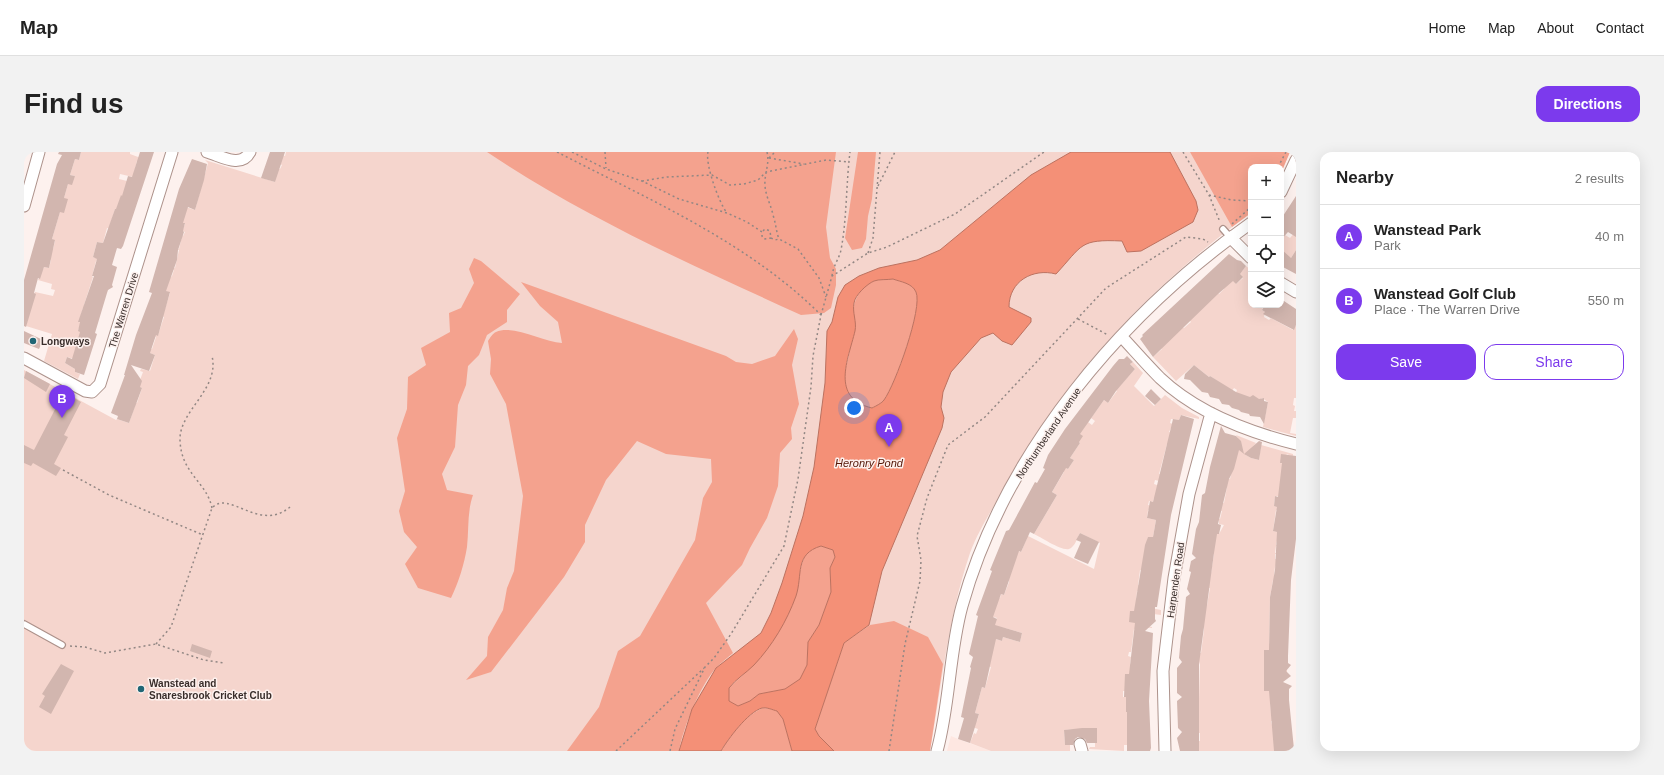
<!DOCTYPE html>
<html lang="en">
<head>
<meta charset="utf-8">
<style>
  :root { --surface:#fff; --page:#f2f2f2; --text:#222; --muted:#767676; --line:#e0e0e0; --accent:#7c3aed }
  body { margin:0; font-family:Helvetica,sans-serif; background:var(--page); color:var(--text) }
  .controls { position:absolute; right:12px; top:12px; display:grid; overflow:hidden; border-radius:8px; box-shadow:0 4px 16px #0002 }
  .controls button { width:36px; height:36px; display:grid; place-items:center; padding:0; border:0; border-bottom:1px solid var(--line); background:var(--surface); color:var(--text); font:20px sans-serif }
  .you { position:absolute; left:830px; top:256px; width:14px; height:14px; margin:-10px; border:3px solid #fff; border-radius:50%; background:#1a73e8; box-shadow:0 0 0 6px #1a73e833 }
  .badge { display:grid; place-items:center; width:26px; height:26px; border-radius:50%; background:var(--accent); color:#fff; font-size:13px; font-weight:700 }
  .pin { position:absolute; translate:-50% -33px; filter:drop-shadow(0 1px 2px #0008) }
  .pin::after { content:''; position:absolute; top:21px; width:14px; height:12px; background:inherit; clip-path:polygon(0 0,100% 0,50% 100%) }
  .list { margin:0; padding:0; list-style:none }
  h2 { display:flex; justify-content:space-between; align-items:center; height:52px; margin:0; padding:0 16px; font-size:17px }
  h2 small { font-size:13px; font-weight:400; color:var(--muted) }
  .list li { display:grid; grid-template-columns:26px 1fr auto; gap:12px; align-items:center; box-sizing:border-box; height:64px; padding:0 16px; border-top:1px solid var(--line) }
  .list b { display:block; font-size:15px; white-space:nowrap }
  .list p { margin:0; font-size:13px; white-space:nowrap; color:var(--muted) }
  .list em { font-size:13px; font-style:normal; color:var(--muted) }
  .actions { display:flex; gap:8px; padding:12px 16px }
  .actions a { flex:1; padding:9px 0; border:1px solid var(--accent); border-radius:12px; text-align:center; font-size:14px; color:var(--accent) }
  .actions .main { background:var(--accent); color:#fff }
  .icon { flex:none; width:22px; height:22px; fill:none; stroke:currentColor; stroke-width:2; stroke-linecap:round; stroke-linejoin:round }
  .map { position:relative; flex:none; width:1272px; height:599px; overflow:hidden; border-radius:12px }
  header { display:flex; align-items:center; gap:24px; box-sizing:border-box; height:56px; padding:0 20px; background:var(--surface); border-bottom:1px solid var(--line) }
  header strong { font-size:19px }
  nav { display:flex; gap:22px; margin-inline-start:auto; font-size:14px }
  .intro { display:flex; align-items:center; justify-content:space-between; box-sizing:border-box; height:96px; padding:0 24px }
  h1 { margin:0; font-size:28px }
  .button { padding:10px 18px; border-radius:12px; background:var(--accent); color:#fff; font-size:14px; font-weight:700 }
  main { display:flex; gap:24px; padding:0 24px }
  aside { flex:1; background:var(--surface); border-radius:12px; box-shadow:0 4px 16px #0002 }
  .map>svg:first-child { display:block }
  .built { fill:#fee7e1 }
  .green { fill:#f5d5cd }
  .forest { fill:#f4a28e }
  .water { fill:#f49077; stroke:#bc7260; fill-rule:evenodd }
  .building { fill:#d2b6af }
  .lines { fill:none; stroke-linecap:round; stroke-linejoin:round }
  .service-casing { stroke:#ad928b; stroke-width:8 }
  .minor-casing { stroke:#ad928b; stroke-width:13 }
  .path { stroke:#928784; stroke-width:1.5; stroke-dasharray:2 3; stroke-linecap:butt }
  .service { stroke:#fff; stroke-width:5.5 }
  .minor { stroke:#fff; stroke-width:11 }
  .poi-dot { fill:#206675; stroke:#fdf1ee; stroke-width:1.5 }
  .labels { text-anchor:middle; stroke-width:3; stroke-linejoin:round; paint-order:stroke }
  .street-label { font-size:10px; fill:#382d2a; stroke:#fdf1ee }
  .poi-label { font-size:10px; font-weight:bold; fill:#382d2a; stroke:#fdf1ee; text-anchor:start }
  .water-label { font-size:11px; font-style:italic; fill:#551708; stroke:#fdf1ee }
</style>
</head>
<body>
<header>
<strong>Map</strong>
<nav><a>Home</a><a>Map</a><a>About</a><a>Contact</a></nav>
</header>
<div class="intro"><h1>Find us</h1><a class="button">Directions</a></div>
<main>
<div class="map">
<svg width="1272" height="599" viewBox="0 0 1272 599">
  <rect width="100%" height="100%" fill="#fdf1ee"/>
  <!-- built -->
  <path class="built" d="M927,584l7,3 33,12h-44z"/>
  <!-- green -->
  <path class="green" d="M57,0h49v2l19,7 -1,3 -11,-3 -4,16 -13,-3 -1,5 8,2v16l-6,-1 -4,12 5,3 -7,-2 -5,16 1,4 -4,-1 -4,15 -6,-1 -4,15 6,2 -3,2 -4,15 1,1 -9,28 3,5 -4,-2 -4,14 12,4h-11l-2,4 3,2 3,30 -17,-5 -2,6 10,6v3l5,2 -2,5 -34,-18 8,-27 -26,-8 9,-34 18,4 2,-6 -4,-1 1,-5 -14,-4 6,-13 5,1 2,-8 -5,-2 7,-9 2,-8 -3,-2 16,-55 7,-8 -5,-1 5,-16 4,1z
    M262,0h1004l-9,21v-6h-30v46c-103,75 -187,164 -248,277 -11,20 -25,41 -33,63 -22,65 -28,131 -40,198h-906v-381l92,50 1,-1 12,4 6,-17 -2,-4 4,1 5,-15 -11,-3 9,-5 3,-8 -3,-1 1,-2 9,2 5,-16 -11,-4 3,-3 5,1 4,-12 -6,-4 8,2 6,-18 -8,-3 7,1 7,-22 -13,-5 15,-12 2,-6 -9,-5 10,3 4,-18 -9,-3 9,2 3,-13h1l2,-4 -9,-3h7l2,-5 -2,-1v-17l12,4 13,-47 -3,-3 70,22 1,-14 4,1 2,-4 -2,-1 2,-9 3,1z
    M1272,79v19l-5,8 -10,1v-19l4,-5 5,3z
    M1222,114l5,4v35h13l-2,5 3,2 -1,5 5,3 2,-2 22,12 3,-5v73h-2l-1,7 2,1 -1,5h2v7h-3l-3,15 6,1v2l-33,-9 5,-25 -6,-4 -2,2 -10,-3 -2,4 -13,-6 2,-5 -3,-2 -2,3 -22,-15 -1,1 -15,-12 -18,16 -23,-24 9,-8 -5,-5 25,-17 2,1 7,-6 -5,-6 28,-27 5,5 5,-5 -3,-5 12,-4 3,4 7,-6 -7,-8 6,1z
    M1109,210l10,11 -9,13 20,20 11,-11 17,13 17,9v2l-18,-4 -2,5 -8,-1 -1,4 3,1 -4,8 7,2 -4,11 -5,-1 -8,30 18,4 -13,4 -9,-2 -1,4 3,1 3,15 -6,-2 -1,4 -4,-1 -1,4 11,3 -11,2 -1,8 9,2 -3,17h-5l-1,8 1,26 -8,-1 -2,15 10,1 -1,6 -10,-1 -1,11 9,5 16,3v5l-31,-4 17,15 5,1v1l-12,-1v2h-6l-3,23h-2l-1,4 3,1 -1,7 6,1v9h-11l12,17h-14v6h5l8,9h-10v5l11,1v33h-13v6l-35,-2 1,-2h5v-4h2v-15l-33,2 1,15h5v6h-79l-21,-8 4,-10 2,1 2,-5 -14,-5 13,-3 2,-7 -4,-1 7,-26 3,1 6,-21 -17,-4 19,-25 9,3 1,-4 17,5 2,-9 -17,-5 -14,-1 6,-9 -7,-2 6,-19 4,1 1,-4 3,1 5,-13 1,-34 11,4 6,-14 -9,-7 76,38 6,-26 -20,-10c-3,5 -5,14 -11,16 -8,2 -28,-12 -35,-15l23,-39 -5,-3 12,-20 -10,-6 3,-4 11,7 6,-9 -4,-2 10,-15 -11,-16 19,-5 4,3 3,-4 -4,-3 13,-18 4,3 9,-12 -8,-7 10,3 16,-18 -5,-5z
    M1212,283l20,8 -10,12 5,3 8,2 2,-15 32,9v3l-6,-3 -7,9 12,1 -4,34 -13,-2 -1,10 13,2 9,5 -20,-3 -3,21 6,1 -3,13h4l-4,1 -1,7 4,1h-4v5h5l-5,8 -1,8 4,1 -1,4h-4l-3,17 -1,46 6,7h-11v9l23,10v3h-23v19h24l-18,4 1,19 18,-1 -12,8h-6l1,4h5l10,26h-88l-3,-10h4v-8h-2l2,-68 -3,-12h4l3,-23 -4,-26 7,1 3,-17 -21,-3 22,-12 3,-19 -9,-2 3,-20 11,2 5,-9 -5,-1v-4l-18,-5 19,4 2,-8 -4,-1 2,-8 4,1 3,-16v-9l3,1 9,-39z"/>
  <!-- forest -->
  <path class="forest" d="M463,0h349l-10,75 4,31 6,11v16l-5,23 -7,5 -23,2c-107,-49 -216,-97 -314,-163z
    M834,0h18l-4,47 -4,17 -2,23 -4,9 -10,2 -7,-12z
    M1166,0h100l-9,21v-6h-30v46l-19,14z
    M450,106l7,3 39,33 -13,16v12l-20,13 -8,20 -11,11 -2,19 -8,20 -3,42 -13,27 5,16 26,5c-6,17 -4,34 -6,52 -3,18 -8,34 -16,51l-33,-10 -13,-24 12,-17 -13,-15 -5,-21 6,-20 -8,-53 10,-29 1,-32 18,-12 -5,-17 29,-16 -1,-19 12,-5 13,-25 -5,-14z
    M869,127c8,3 19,4 23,13 7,16 -21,92 -32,108 -2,3 -8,6 -12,8 -9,-2 -21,-8 -25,-17 -7,-11 0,-25 2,-36 5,-25 -4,-62 25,-74 5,-2 13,-1 19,-2z
    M497,130l205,74 10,6 16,2 23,-8 19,-27 4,10 -6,26 7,39 -8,24 1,11 -12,14 -2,33 -11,32 -17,30 -8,17 -36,38 27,50c-5,4 -11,9 -16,14 -16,16 -34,61 -38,84h-112l32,-44 19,-56 22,-15 55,-96 8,-42 9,-16 -1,-23 -45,-5 -29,-13 -31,39 -21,45v17l-21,35 -73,95 -25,8 21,-24 1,-19 15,-27 4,-22 7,-17 9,-75 -17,-92 -16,-30 1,-15 -3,-18c2,-3 5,-8 8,-9 17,-8 47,10 66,11l-4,-21 -18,-16z
    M797,394l12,4 2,7 -5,11 1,24 -12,33 -11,17 -1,23 -7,15 -15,9 -26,5 -9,7 -12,5 -9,-5v-13l16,-15 55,-101c4,-16 5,-21 21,-26z
    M870,469l34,16 15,27 -13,87h-96l-15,-15 -4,-7 29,-86 26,-18z
    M739,556l14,2 6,9 9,32h-71c10,-16 24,-36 42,-43z"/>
  <!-- water -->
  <path class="water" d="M1047,0h99l26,49 2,9 -5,12 -52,29 -14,1 -5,-11c-43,-2 -39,4 -66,33 -23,-6 -47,7 -47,33l22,11v4l-19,23 -10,-4 -9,-8 -12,5 -30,34 -8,20 -2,15 3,11 -2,10 -60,143 -13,54 -25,18 -29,86 4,7 15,15h-42l-9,-32 -6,-8c-4,-1 -10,-4 -15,-3 -14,4 -34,31 -41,43h-42l13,-42 24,-41 45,-35 10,-20 11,-30 21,-67 11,-49 11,-84 2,-52 5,-9 6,-25 7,-12 14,-9 20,-8 38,-8 23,-10 91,-75zM869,127c8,3 19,4 23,13 7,16 -21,93 -32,108 -2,3 -8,6 -12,8 -42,-10 -24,-48 -17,-77 2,-9 -3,-19 -1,-28 1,-8 13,-19 20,-22 5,-2 13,-1 19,-2zM797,394l12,4 2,7 -5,11 1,24 -12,33 -11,17 -1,23 -7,14 -15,10 -26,5 -9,7 -12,5 -9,-5v-13c7,-9 17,-15 25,-23 18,-19 33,-44 42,-69 7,-21 -2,-42 25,-50z"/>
  <!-- building -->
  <path class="building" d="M35,0h22l-2,8 -4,-1 -5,16 5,1 -3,9 -4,-1 -4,14 4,1 -4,14 -4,-1 -8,27 3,1 -6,28 -5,-1 -4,12 -2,-1 -4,15 2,1 -10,33 -2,-1v-46l33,-116 5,-9 -4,-1z
    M116,0h14l-31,94 -2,3 -4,-1 -5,17 5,2 -5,18 1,2 -5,3 -1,3 -12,40 2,1 -13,41 -9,-3v-3l-10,-6 2,-6 5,2 8,-27 -2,-1 2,-9h-2l16,-46h-2l5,-17 -4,-2 4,-15 6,1 12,-34h1l5,-14 1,1 6,-20 4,1z
    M246,0h15l-10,30 -14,-4z
    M168,7l15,5 -3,16 -9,30 -7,-3 -5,16h2l-2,8 1,1 -6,18 -1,10 -11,31 4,1 -12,44 -2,-1 -6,18 5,2 -6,16 -18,-6 11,16 -2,6 2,1 -13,35 -12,-4 1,-3 -7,-3 14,-38h-1l12,-40 16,-42 -3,-1 30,-103z
    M1272,44v41l-8,-5 -7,8v-21z
    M1257,97l10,9 5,-8v24l-15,-8z
    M1205,102l8,6 4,1 5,5 -6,8 3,3 -7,7 -3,-3 -15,13 -65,63 -13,-18 3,-3 -1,-1z
    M1257,147l15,10v16l-2,5 -31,-16 2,-2 -3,-2 3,-5h16z
    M0,179l19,9 -4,9 -15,-6z
    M1103,204l6,6 -3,2 5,5 -19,22 -8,12 -4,-3 -24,34 3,2 -4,6 1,1 -10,15 4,2 -6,9 -2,-1 -14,24 5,3 -23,39 -4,-2 -9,20 -2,-1 -15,44 -3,-1 -8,23 4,2 -2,6 27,8 -2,9 -17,-5 -1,4 -6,-2 -11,49 -3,-1 -7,26 4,1 -9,29 -12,-4 6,-21 -3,-1 10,-49 -1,-1 3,-10 -4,-3 9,-38 -2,-1 16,-44 -2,-1 16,-39 3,-1 26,-48 2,1 8,-14 -2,-1 5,-13 17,-26 48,-63 6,-7h5z
    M1170,213l15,12 1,-1 26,16 14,5 3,-2 6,4 5,-1v3l4,1 -4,22 -4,-7 -10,-1 -1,-2 -8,-2 -2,-2 -7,-2 -3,-3 -7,-1 -3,-5 -9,-2 -2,-4 -6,-1 -12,-12 -6,-1 1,-5z
    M2,219l24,13 -4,8 -22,-14z
    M1127,237l10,10 -6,6 -10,-9z
    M40,240l17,10 -17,33 4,2 -14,27 7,4 -5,8 -23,-13 -2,3 -7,-3v-18l10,5z
    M1157,263l13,4 -23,96 -14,92h-2v12l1,2 -11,10 8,2 -4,68 2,47 -1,3h-23v-39h-1v-15h-2l1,-23h4l6,-51 -6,-1 1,-11h4l11,-66 3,-8h5l3,-17 -9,-2 3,-17 3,1 20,-83 6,1z
    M1197,274l4,7 11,3 5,5 3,13 -5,-4 -5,19 -5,10 -11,45 3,1 -2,9h-2l-3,19 -15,111v87h-19l-3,-13 5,-6 -4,-4 -1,-27 5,-4 -5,-4v-25l5,-6 -3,-4 2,-22 2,-7 3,-32 4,-3 -3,-5 4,-17 -2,-1 2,-10 5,-3 -4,-4 4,-25 3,-7 3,-27 3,-2 5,-26z
    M1235,289l3,1 -3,18 -8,-2 -7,-4z
    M1257,302l15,2v83l-5,41 -3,76v7l3,2 -5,6 5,5 -8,6 9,4 -3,3v11l5,49 -2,2h-18l-5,-60h-5v-41h5l1,-53 5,-27 2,-38 -4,-1 4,-24 -3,-1 1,-10 3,1 4,-34h-2z
    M1056,381l19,9 -11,22 -14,-6 7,-16 -5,-2z
    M168,492l20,7 -2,7 -20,-7z
    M37,512l13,7 -23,43 -12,-7 6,-11 -3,-2z
    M1058,576h15v15h-10l-2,-4 -7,-2 -3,2 -2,6h-8l-1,-15z"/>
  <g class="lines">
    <!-- service casing -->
    <g class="service-casing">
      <path id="service" d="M1199,77l7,8
        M0,472l38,21"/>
    </g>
    <!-- minor casing -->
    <g class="minor-casing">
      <path id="minor" d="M183,0c14,4 34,17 43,0
        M1257,40l15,-32
        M0,54l15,-54
        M1206,85l21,21
        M1257,131l15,9
        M1097,184c13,14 26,29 39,42 37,35 88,54 136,66
        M0,206l61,33 7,1 8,-8 72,-232
        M1056,592l2,7
        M913,599c13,-47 12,-98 25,-145 43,-154 160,-292 289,-383
        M1141,599l-2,-80 11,-93 15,-84 22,-81"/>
    </g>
    <!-- path -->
    <path class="path" d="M533,0c91,47 191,90 264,163l-8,41 -2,31 -13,92 -14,67 -53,88 -17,24 -9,9 -30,62 -5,22
      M548,0l34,17 36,12 37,18 48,14 20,9 15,10v4l2,3 7,-1 -1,-7 -5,-2 -3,3
      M581,0l1,16
      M684,0c-3,12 11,51 19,61
      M743,0c3,12 -3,22 -2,34 1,11 6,19 8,29 3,9 3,16 6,24
      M1159,0l26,43 11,27
      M745,6l35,6
      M745,6l6,-6
      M1254,15l8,-15
      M618,29l25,-4 45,-2 18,10 14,-1 14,-4 8,-8 60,-12 23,2
      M854,34l17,-34
      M1185,43l23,5 19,1
      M1208,72l19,-17
      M747,86l4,2 4,-1 19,10 21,29 7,19
      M844,101l5,-15 7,-86
      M808,124c1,-10 7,-17 9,-26 6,-32 5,-66 9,-98
      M797,163l11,-39 36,-23 19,-6 68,-33 89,-62
      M1054,167l30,16
      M39,318l46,25 94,40
      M188,356c-5,-26 -31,-34 -32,-68 -1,-29 40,-51 32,-84
      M132,492l15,-17 41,-119c17,-19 47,25 78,-1
      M46,494l15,1 20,6 51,-9 48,16 20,3
      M592,599l88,-83
      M865,599l16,-107 15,-63 1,-21 -4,-24 10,-38 21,-53 37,-28 121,-129 80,-51 17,2 5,3"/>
    <!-- service -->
    <use href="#service" class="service"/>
    <!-- minor -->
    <use href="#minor" class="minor"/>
  </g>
  <!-- markers -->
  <g class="poi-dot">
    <circle cx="9" cy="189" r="4"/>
    <circle cx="117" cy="537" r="4"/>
  </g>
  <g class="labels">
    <!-- street labels -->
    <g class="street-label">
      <text transform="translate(99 158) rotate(-73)" y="4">The Warren Drive</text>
      <text transform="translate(1024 281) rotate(-56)" y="4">Northumberland Avenue</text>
      <text transform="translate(1151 428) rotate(-82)" y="4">Harpenden Road</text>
    </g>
    <!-- poi labels -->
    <g class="poi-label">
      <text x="17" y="193">Longways</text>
      <text x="125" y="535">Wanstead and<tspan x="125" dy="12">Snaresbrook Cricket Club</tspan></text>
    </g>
    <!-- water labels -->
    <g class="water-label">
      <text x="845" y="315">Heronry Pond</text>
    </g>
  </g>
</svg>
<div class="controls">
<button>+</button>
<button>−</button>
<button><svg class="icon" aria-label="locate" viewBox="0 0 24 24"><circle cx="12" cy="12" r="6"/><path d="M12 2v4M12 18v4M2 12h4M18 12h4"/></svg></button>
<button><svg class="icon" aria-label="layers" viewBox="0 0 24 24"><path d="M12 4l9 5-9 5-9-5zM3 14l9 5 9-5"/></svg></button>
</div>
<div class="you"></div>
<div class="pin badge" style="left:865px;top:295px">A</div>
<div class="pin badge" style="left:38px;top:266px">B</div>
</div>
<aside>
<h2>Nearby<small>2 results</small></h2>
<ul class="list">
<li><span class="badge">A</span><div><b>Wanstead Park</b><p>Park</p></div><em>40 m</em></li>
<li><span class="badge">B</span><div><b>Wanstead Golf Club</b><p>Place · The Warren Drive</p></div><em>550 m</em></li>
</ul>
<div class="actions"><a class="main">Save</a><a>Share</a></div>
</aside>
</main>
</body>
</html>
